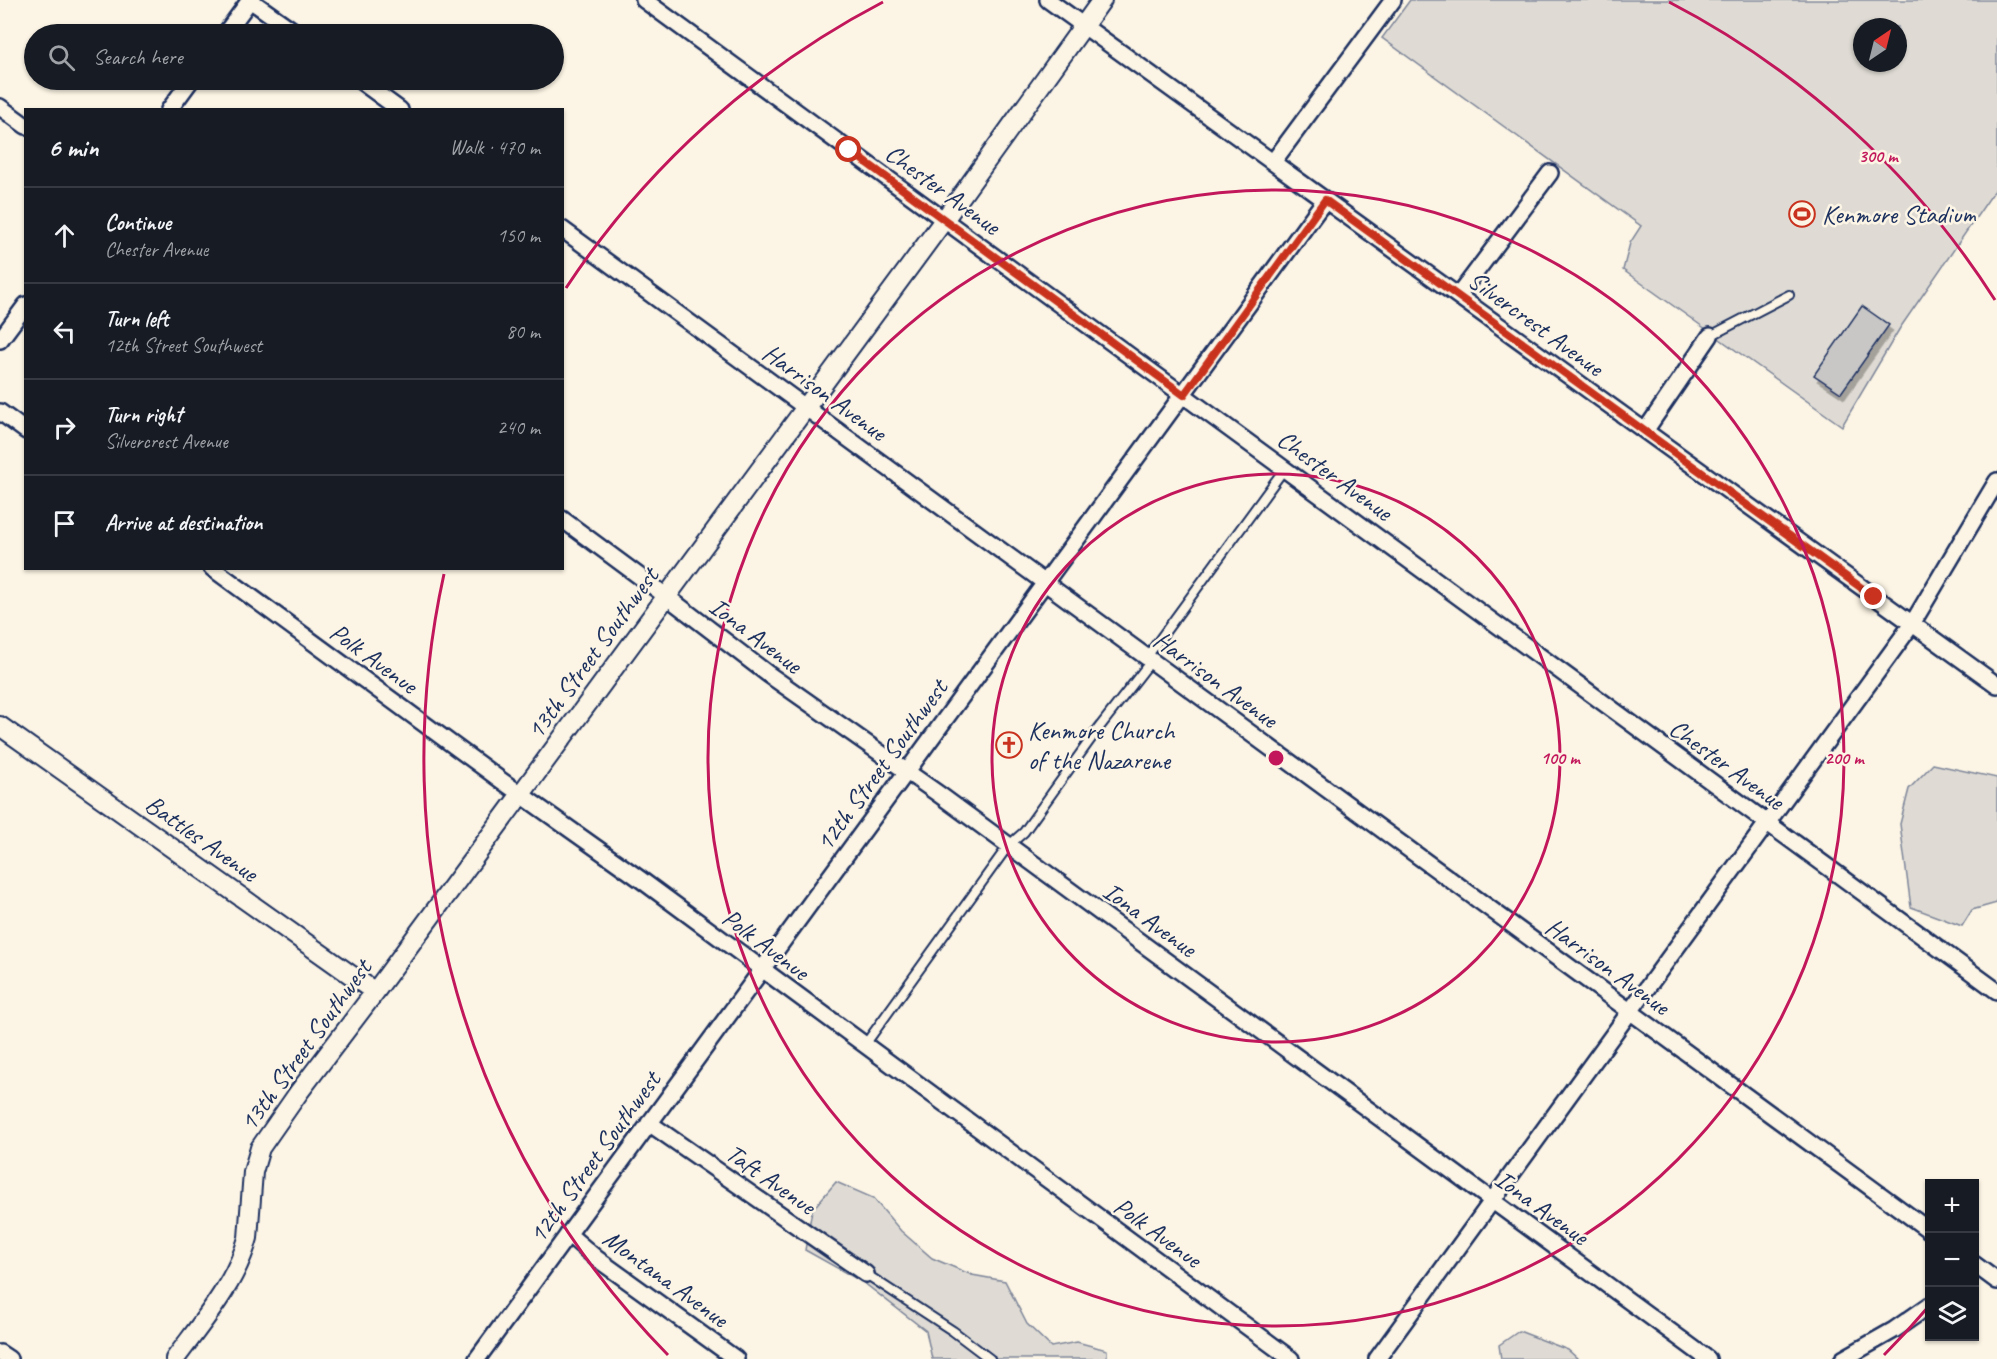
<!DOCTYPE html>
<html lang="en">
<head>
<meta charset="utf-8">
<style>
  :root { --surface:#171b24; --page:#20242c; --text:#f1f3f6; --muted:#9ea1a6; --line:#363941 }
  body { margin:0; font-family:Caveat,sans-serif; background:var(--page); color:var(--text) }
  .controls { position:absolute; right:18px; bottom:18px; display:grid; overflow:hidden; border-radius:0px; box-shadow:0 2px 4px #0004 }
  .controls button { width:54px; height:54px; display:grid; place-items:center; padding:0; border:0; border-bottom:2px solid var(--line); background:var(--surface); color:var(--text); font:30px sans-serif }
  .compass { position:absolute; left:1853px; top:18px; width:54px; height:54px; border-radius:50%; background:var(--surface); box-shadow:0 2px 4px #0004; rotate:35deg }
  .stop { position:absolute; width:18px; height:18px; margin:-14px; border:4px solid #c8321e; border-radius:50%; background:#fff }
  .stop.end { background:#c8321e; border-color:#fff; box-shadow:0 2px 6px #0008 }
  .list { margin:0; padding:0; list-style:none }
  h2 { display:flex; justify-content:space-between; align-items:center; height:78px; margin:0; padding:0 24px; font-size:26px }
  h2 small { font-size:20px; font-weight:400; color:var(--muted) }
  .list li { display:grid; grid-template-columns:39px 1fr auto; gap:18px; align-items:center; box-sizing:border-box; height:96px; padding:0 24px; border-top:2px solid var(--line) }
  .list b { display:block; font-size:22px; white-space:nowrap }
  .list p { margin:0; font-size:20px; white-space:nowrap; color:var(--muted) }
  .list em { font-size:20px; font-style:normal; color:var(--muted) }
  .icon { flex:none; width:33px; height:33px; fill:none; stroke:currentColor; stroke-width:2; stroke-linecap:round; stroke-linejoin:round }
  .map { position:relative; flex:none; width:1997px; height:1359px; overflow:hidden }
  .search { position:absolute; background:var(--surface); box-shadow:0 2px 4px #0004; left:24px; top:24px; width:540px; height:66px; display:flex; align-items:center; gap:15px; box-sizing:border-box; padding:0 21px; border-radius:33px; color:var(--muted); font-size:22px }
  .panel { position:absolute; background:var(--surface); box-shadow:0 2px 4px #0004; left:24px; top:108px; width:540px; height:462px; border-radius:0px }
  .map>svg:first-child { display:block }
  .green { fill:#dfdbd4; stroke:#7d8599; stroke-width:1.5; fill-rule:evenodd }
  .building { fill:#c8c7c6; stroke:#1b2f5e; stroke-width:1.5; filter:url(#shadow) }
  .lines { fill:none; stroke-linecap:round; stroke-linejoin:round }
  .service-casing { stroke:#1b2f5e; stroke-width:12 }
  .minor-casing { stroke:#1b2f5e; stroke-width:20 }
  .tertiary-casing { stroke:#1b2f5e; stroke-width:22 }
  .service { stroke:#fcf5e5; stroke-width:8 }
  .minor { stroke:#fcf5e5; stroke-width:15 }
  .tertiary { stroke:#fcf5e5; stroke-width:18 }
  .route { stroke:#c8321e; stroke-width:8 }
  .ring { fill:none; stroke:#c2185b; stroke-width:3 }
  .labels { text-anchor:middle; stroke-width:5; stroke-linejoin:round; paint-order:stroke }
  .street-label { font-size:26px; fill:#1b2f5e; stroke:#fcf5e5 }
  .poi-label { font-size:26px; fill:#1b2f5e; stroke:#fcf5e5; text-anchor:start }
  .centre { fill:#c2185b; stroke:#fcf5e5; stroke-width:3 }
  .ring-label { font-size:18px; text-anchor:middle; font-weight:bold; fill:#c2185b; stroke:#fcf5e5; stroke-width:5; stroke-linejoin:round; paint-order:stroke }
</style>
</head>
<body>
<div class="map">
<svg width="1997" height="1359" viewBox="0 0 1997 1359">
  <defs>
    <filter id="shadow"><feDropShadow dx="3.5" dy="6" stdDeviation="0" flood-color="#0004"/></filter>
  </defs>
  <rect width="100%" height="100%" fill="#fcf5e5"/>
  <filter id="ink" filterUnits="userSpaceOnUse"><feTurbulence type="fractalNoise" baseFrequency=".0167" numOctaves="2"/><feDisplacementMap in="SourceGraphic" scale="12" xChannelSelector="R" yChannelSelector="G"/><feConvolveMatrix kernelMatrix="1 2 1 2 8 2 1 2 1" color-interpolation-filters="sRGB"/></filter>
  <g filter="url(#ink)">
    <!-- green -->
    <path class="green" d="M1410,0h587v187l-97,141 -58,98 -219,-156 7,-27 11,-17 -259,-188zM1862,27h36v36h-36z
      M1933,764l64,14v125l-25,7 -10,16 -51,-19 -11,-83 9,-35z
      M836,1182l37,16 28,33 31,27 40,17 33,6 22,43 24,23 26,-5 30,8v9h-175l-6,-28 -62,-48 -59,-33 7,-40z
      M1519,1331l49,19 10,9h-77l-2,-14z"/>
    <!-- building -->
    <path class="building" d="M1862,306l27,19 -48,68 -27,-18z"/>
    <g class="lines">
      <!-- service casing -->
      <g class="service-casing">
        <path id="service" d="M1710,336l79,-41
          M1146,658l139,-190
          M864,1046l144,-200 16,-14 74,-103 53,-68
          M866,1274l87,57 37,28"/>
      </g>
      <!-- minor casing -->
      <g class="minor-casing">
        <path id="minor" d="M250,0l48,34
          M644,0l1353,991
          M1048,0l949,685
          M225,34l25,-34
          M359,80l41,30
          M0,107l26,19
          M169,110l22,-30
          M1273,162l120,-162
          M562,229l1368,1002
          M1458,296l92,-123
          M0,340l26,-35
          M0,412l26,19
          M1645,431l65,-95
          M562,519l104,77 102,78 172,121 768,564
          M212,568l290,213 138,98 651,480
          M649,1123l217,151
          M568,1234l28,24 140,101
          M1974,1264l23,17
          M0,1353l9,6
          M477,1359l848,-1159
          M1377,1359l535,-735 85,-143
          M1843,1359l51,-29 36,-25"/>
      </g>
      <!-- tertiary casing -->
      <g class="tertiary-casing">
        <path id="tertiary" d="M0,726l375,266
          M175,1359c27,-37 61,-76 73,-121l5,-66 7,-24 39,-56 76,-100 569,-772 158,-220"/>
      </g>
      <!-- service -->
      <use href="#service" class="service"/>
      <!-- minor -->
      <use href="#minor" class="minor"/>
      <!-- tertiary -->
      <use href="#tertiary" class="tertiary"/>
    </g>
  </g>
  <g class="lines" filter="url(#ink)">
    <!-- route -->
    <path class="route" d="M849,150l335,245 141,-195 549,397"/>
  </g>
  <!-- distance rings -->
  <g class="ring">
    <circle cx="1276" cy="758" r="284"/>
    <circle cx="1276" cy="758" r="568"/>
    <path d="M1929 1306A852 852 0 0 1 1884 1355M668 1355A852 852 0 0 1 444 574M566 288A852 852 0 0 1 883 2M1669 2A852 852 0 0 1 1995 300"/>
  </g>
  <!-- icons -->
  <defs>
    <g id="stadium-ring" transform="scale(1.35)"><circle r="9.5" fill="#fcf5e5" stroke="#c8321e" stroke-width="1.5"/><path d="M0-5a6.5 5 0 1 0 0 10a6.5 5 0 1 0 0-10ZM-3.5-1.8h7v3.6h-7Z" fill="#c8321e"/></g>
    <g id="church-ring" transform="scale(1.35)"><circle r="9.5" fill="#fcf5e5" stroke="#c8321e" stroke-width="1.5"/><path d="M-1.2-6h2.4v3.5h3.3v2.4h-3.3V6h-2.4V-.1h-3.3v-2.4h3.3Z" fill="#c8321e"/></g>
  </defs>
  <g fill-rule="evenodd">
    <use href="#stadium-ring" x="1802" y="214"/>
    <use href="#church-ring" x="1009" y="745"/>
  </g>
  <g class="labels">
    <!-- street labels -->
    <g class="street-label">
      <text transform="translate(943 189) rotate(36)" y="9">Chester Avenue</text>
      <text transform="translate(1536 323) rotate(36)" y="9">Silvercrest Avenue</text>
      <text transform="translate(825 392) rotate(36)" y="9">Harrison Avenue</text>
      <text transform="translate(1335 475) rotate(36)" y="9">Chester Avenue</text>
      <text transform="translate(756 635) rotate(37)" y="9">Iona Avenue</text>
      <text transform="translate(592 653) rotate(-54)" y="9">13th Street Southwest</text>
      <text transform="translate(374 658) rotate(36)" y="9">Polk Avenue</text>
      <text transform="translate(1216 679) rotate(36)" y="9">Harrison Avenue</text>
      <text transform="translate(1727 764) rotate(36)" y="9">Chester Avenue</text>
      <text transform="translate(881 765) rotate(-54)" y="9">12th Street Southwest</text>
      <text transform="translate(202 838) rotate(35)" y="9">Battles Avenue</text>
      <text transform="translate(1150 919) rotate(36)" y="9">Iona Avenue</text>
      <text transform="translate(766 944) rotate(37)" y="9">Polk Avenue</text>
      <text transform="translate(1608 966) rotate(36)" y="9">Harrison Avenue</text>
      <text transform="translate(305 1045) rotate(-54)" y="9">13th Street Southwest</text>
      <text transform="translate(594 1157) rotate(-54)" y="9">12th Street Southwest</text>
      <text transform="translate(771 1179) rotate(35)" y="9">Taft Avenue</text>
      <text transform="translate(1542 1207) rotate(36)" y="9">Iona Avenue</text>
      <text transform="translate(1158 1232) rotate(36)" y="9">Polk Avenue</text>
      <text transform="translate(666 1278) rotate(36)" y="9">Montana Avenue</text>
    </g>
    <!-- poi labels -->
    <g class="poi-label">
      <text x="1822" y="223">Kenmore Stadium</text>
      <text x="1028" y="739">Kenmore Church<tspan x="1028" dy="30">of the Nazarene</tspan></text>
    </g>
  </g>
  <circle cx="1276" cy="758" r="9" class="centre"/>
  <g class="ring-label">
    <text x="1878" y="162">300 m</text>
    <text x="1560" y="764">100 m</text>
    <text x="1844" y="764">200 m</text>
  </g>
</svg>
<div class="controls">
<button>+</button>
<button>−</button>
<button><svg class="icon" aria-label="layers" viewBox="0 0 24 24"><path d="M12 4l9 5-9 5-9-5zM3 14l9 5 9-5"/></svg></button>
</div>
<svg class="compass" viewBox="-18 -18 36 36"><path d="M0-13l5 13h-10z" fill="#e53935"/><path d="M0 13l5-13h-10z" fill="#9ea1a6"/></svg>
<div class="stop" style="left:849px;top:150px"></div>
<div class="stop end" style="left:1874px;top:597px"></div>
<div class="search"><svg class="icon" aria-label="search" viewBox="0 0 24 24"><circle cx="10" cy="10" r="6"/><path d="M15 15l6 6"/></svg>Search here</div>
<section class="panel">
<h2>6 min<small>Walk · 470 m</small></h2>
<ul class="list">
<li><svg class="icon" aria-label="ahead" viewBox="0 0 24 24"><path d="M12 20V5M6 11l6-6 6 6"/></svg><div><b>Continue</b><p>Chester Avenue</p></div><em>150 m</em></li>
<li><svg class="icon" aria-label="left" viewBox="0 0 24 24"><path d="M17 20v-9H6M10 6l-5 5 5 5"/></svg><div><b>Turn left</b><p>12th Street Southwest</p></div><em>80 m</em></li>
<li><svg class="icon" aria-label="right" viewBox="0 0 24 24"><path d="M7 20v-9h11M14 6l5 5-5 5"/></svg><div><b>Turn right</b><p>Silvercrest Avenue</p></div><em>240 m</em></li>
<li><svg class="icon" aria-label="arrive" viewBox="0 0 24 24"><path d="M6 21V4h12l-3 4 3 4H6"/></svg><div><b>Arrive at destination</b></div></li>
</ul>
</section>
</div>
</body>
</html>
